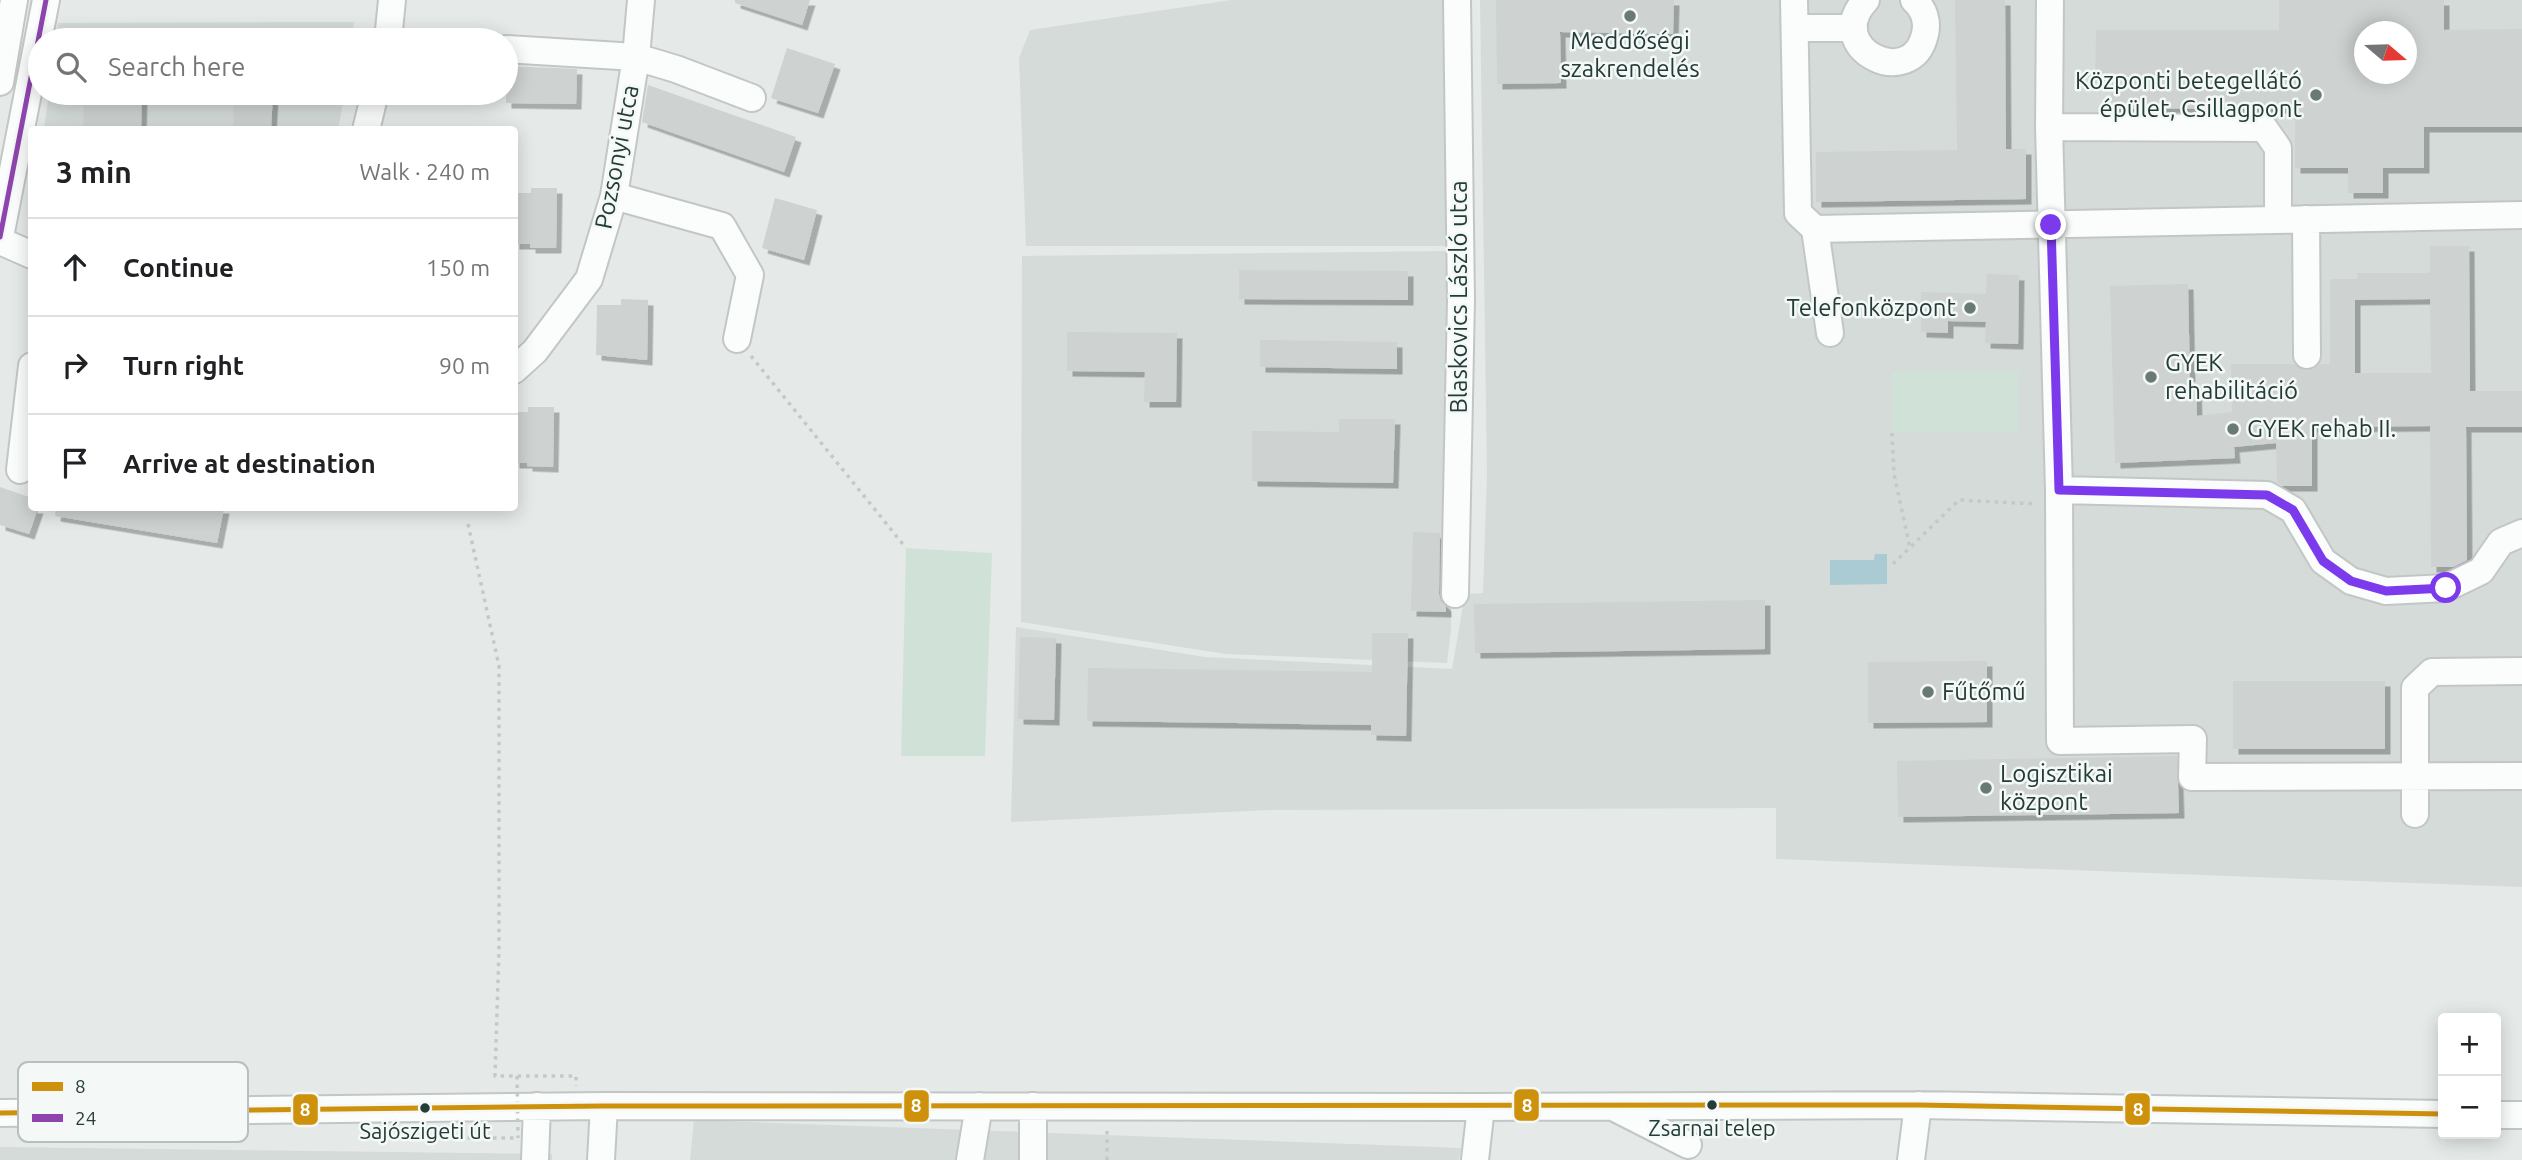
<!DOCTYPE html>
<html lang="en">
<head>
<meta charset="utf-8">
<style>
  :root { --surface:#fff; --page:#f6f6f6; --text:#202124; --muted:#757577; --line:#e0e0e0 }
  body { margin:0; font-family:Ubuntu,sans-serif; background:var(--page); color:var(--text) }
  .controls { position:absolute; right:21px; bottom:21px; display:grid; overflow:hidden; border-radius:7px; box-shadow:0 4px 18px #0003 }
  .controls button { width:63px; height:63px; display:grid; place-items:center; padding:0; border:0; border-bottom:2px solid var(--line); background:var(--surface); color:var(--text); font:35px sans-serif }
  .compass { position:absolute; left:2354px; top:21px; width:63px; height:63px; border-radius:50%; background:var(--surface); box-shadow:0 4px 18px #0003; rotate:109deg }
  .stop { position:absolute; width:21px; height:21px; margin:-16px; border:5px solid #7c3aed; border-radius:50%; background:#fff }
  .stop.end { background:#7c3aed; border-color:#fff; box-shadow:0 2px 7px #0008 }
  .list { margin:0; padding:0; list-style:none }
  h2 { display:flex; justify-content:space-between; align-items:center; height:91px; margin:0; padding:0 28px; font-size:30px }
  h2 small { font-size:23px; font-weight:400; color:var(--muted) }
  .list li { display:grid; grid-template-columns:46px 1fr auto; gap:21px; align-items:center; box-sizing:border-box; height:98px; padding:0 28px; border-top:2px solid var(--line) }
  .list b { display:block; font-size:26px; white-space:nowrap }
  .list em { font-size:23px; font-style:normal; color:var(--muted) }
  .icon { flex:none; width:38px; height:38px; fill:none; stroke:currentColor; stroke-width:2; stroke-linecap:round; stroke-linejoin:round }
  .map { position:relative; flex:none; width:2522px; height:1160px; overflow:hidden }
  .search { position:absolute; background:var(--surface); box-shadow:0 4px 18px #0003; left:28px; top:28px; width:490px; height:77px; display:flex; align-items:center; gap:18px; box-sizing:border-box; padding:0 24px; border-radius:38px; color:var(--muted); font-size:26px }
  .panel { position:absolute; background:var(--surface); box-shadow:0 4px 18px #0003; left:28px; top:126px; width:490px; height:385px; border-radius:7px }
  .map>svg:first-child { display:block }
  .built { fill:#d4dbd8; fill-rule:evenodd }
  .green { fill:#d0e2d7 }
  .water { fill:#aacad4 }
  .building { fill:#ced3d1; fill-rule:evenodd; filter:url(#shadow) }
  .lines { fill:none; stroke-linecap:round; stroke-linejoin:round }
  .minor-casing { stroke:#c2c7c5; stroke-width:30 }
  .path { stroke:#c2cac8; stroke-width:3.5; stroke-dasharray:3.5 5; stroke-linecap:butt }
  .minor { stroke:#fbfcfc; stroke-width:26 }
  .path-bridge { stroke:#c2cac8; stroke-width:3.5; stroke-dasharray:3.5 5; stroke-linecap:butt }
  .bus-1-casing { stroke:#f4f9f7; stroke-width:10 }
  .bus-2-casing { stroke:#f4f9f7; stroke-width:10 }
  .bus-1 { stroke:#cd910b; stroke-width:5 }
  .bus-2 { stroke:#8e44ad; stroke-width:5 }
  .route { stroke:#7c3aed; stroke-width:9 }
  .poi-dot { fill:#687976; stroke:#f4f9f7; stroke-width:2.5 }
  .bus-dot { fill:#243c38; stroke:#f4f9f7; stroke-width:2.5 }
  .labels { text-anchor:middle; stroke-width:5; stroke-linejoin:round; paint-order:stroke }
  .bus-label { font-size:22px; fill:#243c38; stroke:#f4f9f7 }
  .poi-label { font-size:24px; fill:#243c38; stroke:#f4f9f7; text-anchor:start }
  .street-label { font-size:24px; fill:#243c38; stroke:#f4f9f7 }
  .key { fill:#f4f9f7; stroke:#b6c0be; stroke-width:2 }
  .key-label { font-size:19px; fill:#243c38 }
  .line-badge { stroke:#f4f9f7; stroke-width:2.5 }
  .badge-label { font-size:19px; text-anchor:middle; font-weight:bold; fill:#fff }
</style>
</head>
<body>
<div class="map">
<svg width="2522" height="1160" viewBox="0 0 2522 1160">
  <defs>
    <filter id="shadow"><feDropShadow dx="5.5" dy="5.5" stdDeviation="0" flood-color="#0004"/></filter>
  </defs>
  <rect width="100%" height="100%" fill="#e5eae8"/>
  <!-- built -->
  <path class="built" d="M1231,0h211l7,246h-423l-7,-188 11,-28z
    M1480,0h1042v887l-746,-28v-51l-506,2 -259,12 5,-195 189,30 247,12 13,-75 18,-1 4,-120zM2364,32h42v42h-42z
    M354,22l-2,18h-296l2,-17z
    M49,93h296l-7,36 -294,1z
    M1451,251v379l-4,33 -221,-9 -205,-32 1,-366z
    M694,1120l767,28 -2,12h-769z
    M0,1147l552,7v6h-552z"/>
  <!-- green -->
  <path class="green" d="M1892,371h126v62h-126z
    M906,548l86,5 -7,203h-84z"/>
  <!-- water -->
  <path class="water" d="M1875,554h12v30l-57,1v-25h44z"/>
  <!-- building -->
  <path class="building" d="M735,0h75l-8,25 -67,-22z
    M1496,0h178l-1,34 -113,-2 1,51 -64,1z
    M1955,0h50l1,149h20v50l-210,3v-50l141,-2z
    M2279,0h165v30l78,-1v98h-98v41h-41v25h-35v-25h-53v-60l-184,1v-27h-16l1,-52h183zM2364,32h42v42h-42z
    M787,48l48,16 -17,49 -47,-15z
    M506,66l71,3 -1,35 -70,-1z
    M648,85l148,52 -12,35 -142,-50z
    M84,93h58l-1,37h-58z
    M234,93h39l-2,37h-38z
    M531,188h26l-1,60h-26v-4h-16v-51h17z
    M775,198l42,12 -13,50 -42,-12z
    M2430,246h39l1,145h52v36h-56l1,133 -14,7h-22l-1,-141 -118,1v59h-29l-6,-4 -1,-39 -42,4 1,11 -120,5 -5,-177 78,-2 2,98h6l1,34 35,-4 -1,-48h63l12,7 8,-2 6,-5h10v-85h28l-1,-6h73zM2430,299l1,74h-76v-73z
    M1239,270l169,1v29l-169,-1z
    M1987,274l32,1 -1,69 -33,-1 1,-21 -38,-1v12l-27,-1v-40l65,2z
    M621,299l27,1 -1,60 -51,-5 1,-50h24z
    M1067,332l110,1 -1,69h-32l1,-30 -78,-1z
    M1260,340l137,2v27l-137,-2z
    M528,407h26l-1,60 -26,-1v-3h-13v-51h14z
    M1339,419h56l-2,64 -141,-2v-50l87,1z
    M0,487l32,11v10h6l-9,26 -29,-9z
    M56,508h168l-7,35 -162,-27z
    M1413,532l27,1 -1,61 2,7 5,5v6l-35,-1z
    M1765,600v49l-290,4 -1,-49z
    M1372,633h36l-2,103 -35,-1v-10l-284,-4 1,-53 284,4z
    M1020,637l36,1 -2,82 -36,-1z
    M1987,661v61l-119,1v-61z
    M2233,681h152v68h-152z
    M2177,756l2,57 -281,4 -1,-56z"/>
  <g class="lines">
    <!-- minor casing -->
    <g class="minor-casing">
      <path id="minor" d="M1794,0l4,213 17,16 707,-14
        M1866,0c-45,48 46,93 59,34 3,-13 -1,-25 -11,-34
        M2050,0l-1,127 10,363 1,251 133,-2 -1,38 330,-1
        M1795,28h59
        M388,40l4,-40
        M506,49l130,8 40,12 76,29
        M0,82l14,-82
        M2049,127l215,1 14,20v72
        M366,130l9,-37
        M614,196l108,30 28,49 -13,64
        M2306,219l1,136
        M1815,229l15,104
        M0,237l46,-237
        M0,241l32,14
        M514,370l21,-19 54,-72 25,-83 22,-139 5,-57
        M20,470l12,-104
        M2059,490l208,5 26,15 30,51 28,20 35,10 60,-3 35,-17 20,-29 21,-9
        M1455,594l6,-294 -4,-300
        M2415,814v-126l17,-16 90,-1
        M1617,1109l71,36
        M0,1113l604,-7 877,1 437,-2 525,9
        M2496,1115h26
        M535,1160l2,-54
        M601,1160l3,-54
        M970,1160l9,-54
        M1033,1160v-54
        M1475,1160l6,-53
        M1911,1160l7,-55"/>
    </g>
    <!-- path -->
    <path class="path" d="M751,356l155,192
      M1892,433l2,41 16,74
      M468,524l31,142v285l-4,125h81v10
      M1893,564l66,-64 77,4
      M459,1138h57
      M1107,1160v-30"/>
    <!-- minor -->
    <use href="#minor" class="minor"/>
    <!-- path-bridge -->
    <path class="path-bridge" d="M517,1076l1,62"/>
    <!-- bus-1 casing -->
    <g class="bus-1-casing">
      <path id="bus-1" d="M0,1113l604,-7 1314,-1 525,9"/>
    </g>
    <!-- bus-2 casing -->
    <g class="bus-2-casing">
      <path id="bus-2" d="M0,237l46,-237"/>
    </g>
    <!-- bus-1 -->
    <use href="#bus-1" class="bus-1"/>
    <!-- bus-2 -->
    <use href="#bus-2" class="bus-2"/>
  </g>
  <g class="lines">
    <!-- route -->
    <path class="route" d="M2051,225l8,265 208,5 26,15 30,51 28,20 35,10 60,-3"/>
  </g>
  <!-- markers -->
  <g class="poi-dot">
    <circle cx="1630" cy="16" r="7"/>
    <circle cx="2316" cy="95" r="7"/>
    <circle cx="1970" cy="308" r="7"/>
    <circle cx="2151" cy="377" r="7"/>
    <circle cx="2233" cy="429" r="7"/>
    <circle cx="1928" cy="692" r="7"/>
    <circle cx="1986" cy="788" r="7"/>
  </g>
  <g class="bus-dot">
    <circle cx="1712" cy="1105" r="6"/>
    <circle cx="425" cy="1108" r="6"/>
  </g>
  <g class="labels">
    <!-- bus labels -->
    <g class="bus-label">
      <text x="1712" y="1136">Zsarnai telep</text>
      <text x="425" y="1139">Sajószigeti út</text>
    </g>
    <!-- poi labels -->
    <g class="poi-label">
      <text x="1630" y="49" text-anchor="middle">Meddőségi<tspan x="1630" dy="28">szakrendelés</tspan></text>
      <text x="2302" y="89" text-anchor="end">Központi betegellátó<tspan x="2302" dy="28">épület, Csillagpont</tspan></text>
      <text x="1956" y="316" text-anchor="end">Telefonközpont</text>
      <text x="2165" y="371">GYEK<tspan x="2165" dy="28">rehabilitáció</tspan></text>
      <text x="2247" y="437">GYEK rehab II.</text>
      <text x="1942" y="700">Fűtőmű</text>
      <text x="2000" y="782">Logisztikai<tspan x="2000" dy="28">központ</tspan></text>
    </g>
    <!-- street labels -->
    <g class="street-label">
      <text transform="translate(617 157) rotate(-79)" y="8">Pozsonyi utca</text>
      <text transform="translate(1459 297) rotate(-90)" y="8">Blaskovics László utca</text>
    </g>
  </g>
  <!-- legend -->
  <rect x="18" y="1062" width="230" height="80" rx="10" class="key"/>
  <rect x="32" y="1082" width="31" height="9" fill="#cd910b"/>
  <rect x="32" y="1114" width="31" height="8" fill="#8e44ad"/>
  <g class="key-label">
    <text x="75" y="1093">8</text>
    <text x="75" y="1125">24</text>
  </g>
  <g class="line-badge">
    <rect x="1513" y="1088" width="27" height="34" rx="7" fill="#cd910b"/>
    <rect x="903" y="1089" width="27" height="34" rx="7" fill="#cd910b"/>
    <rect x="2124" y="1092" width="27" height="34" rx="7" fill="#cd910b"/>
    <rect x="292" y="1093" width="27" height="33" rx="7" fill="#cd910b"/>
  </g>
  <g class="badge-label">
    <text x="1527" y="1112">8</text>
    <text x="916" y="1112">8</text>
    <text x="2138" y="1116">8</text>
    <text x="305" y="1116">8</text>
  </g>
</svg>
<div class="controls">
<button>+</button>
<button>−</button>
</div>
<svg class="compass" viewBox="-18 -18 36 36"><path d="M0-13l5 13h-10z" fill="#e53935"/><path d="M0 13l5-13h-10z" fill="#757577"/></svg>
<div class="stop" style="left:2446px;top:588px"></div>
<div class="stop end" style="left:2051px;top:225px"></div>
<div class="search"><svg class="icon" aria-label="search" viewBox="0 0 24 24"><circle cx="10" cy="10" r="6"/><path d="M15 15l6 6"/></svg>Search here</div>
<section class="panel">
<h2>3 min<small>Walk · 240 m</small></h2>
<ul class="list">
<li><svg class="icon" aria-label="ahead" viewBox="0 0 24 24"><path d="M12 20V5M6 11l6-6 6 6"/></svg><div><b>Continue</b></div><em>150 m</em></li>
<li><svg class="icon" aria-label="right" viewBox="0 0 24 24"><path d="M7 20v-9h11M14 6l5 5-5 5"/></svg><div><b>Turn right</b></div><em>90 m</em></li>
<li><svg class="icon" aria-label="arrive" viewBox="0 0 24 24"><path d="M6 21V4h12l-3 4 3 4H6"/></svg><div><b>Arrive at destination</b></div></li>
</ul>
</section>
</div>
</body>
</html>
